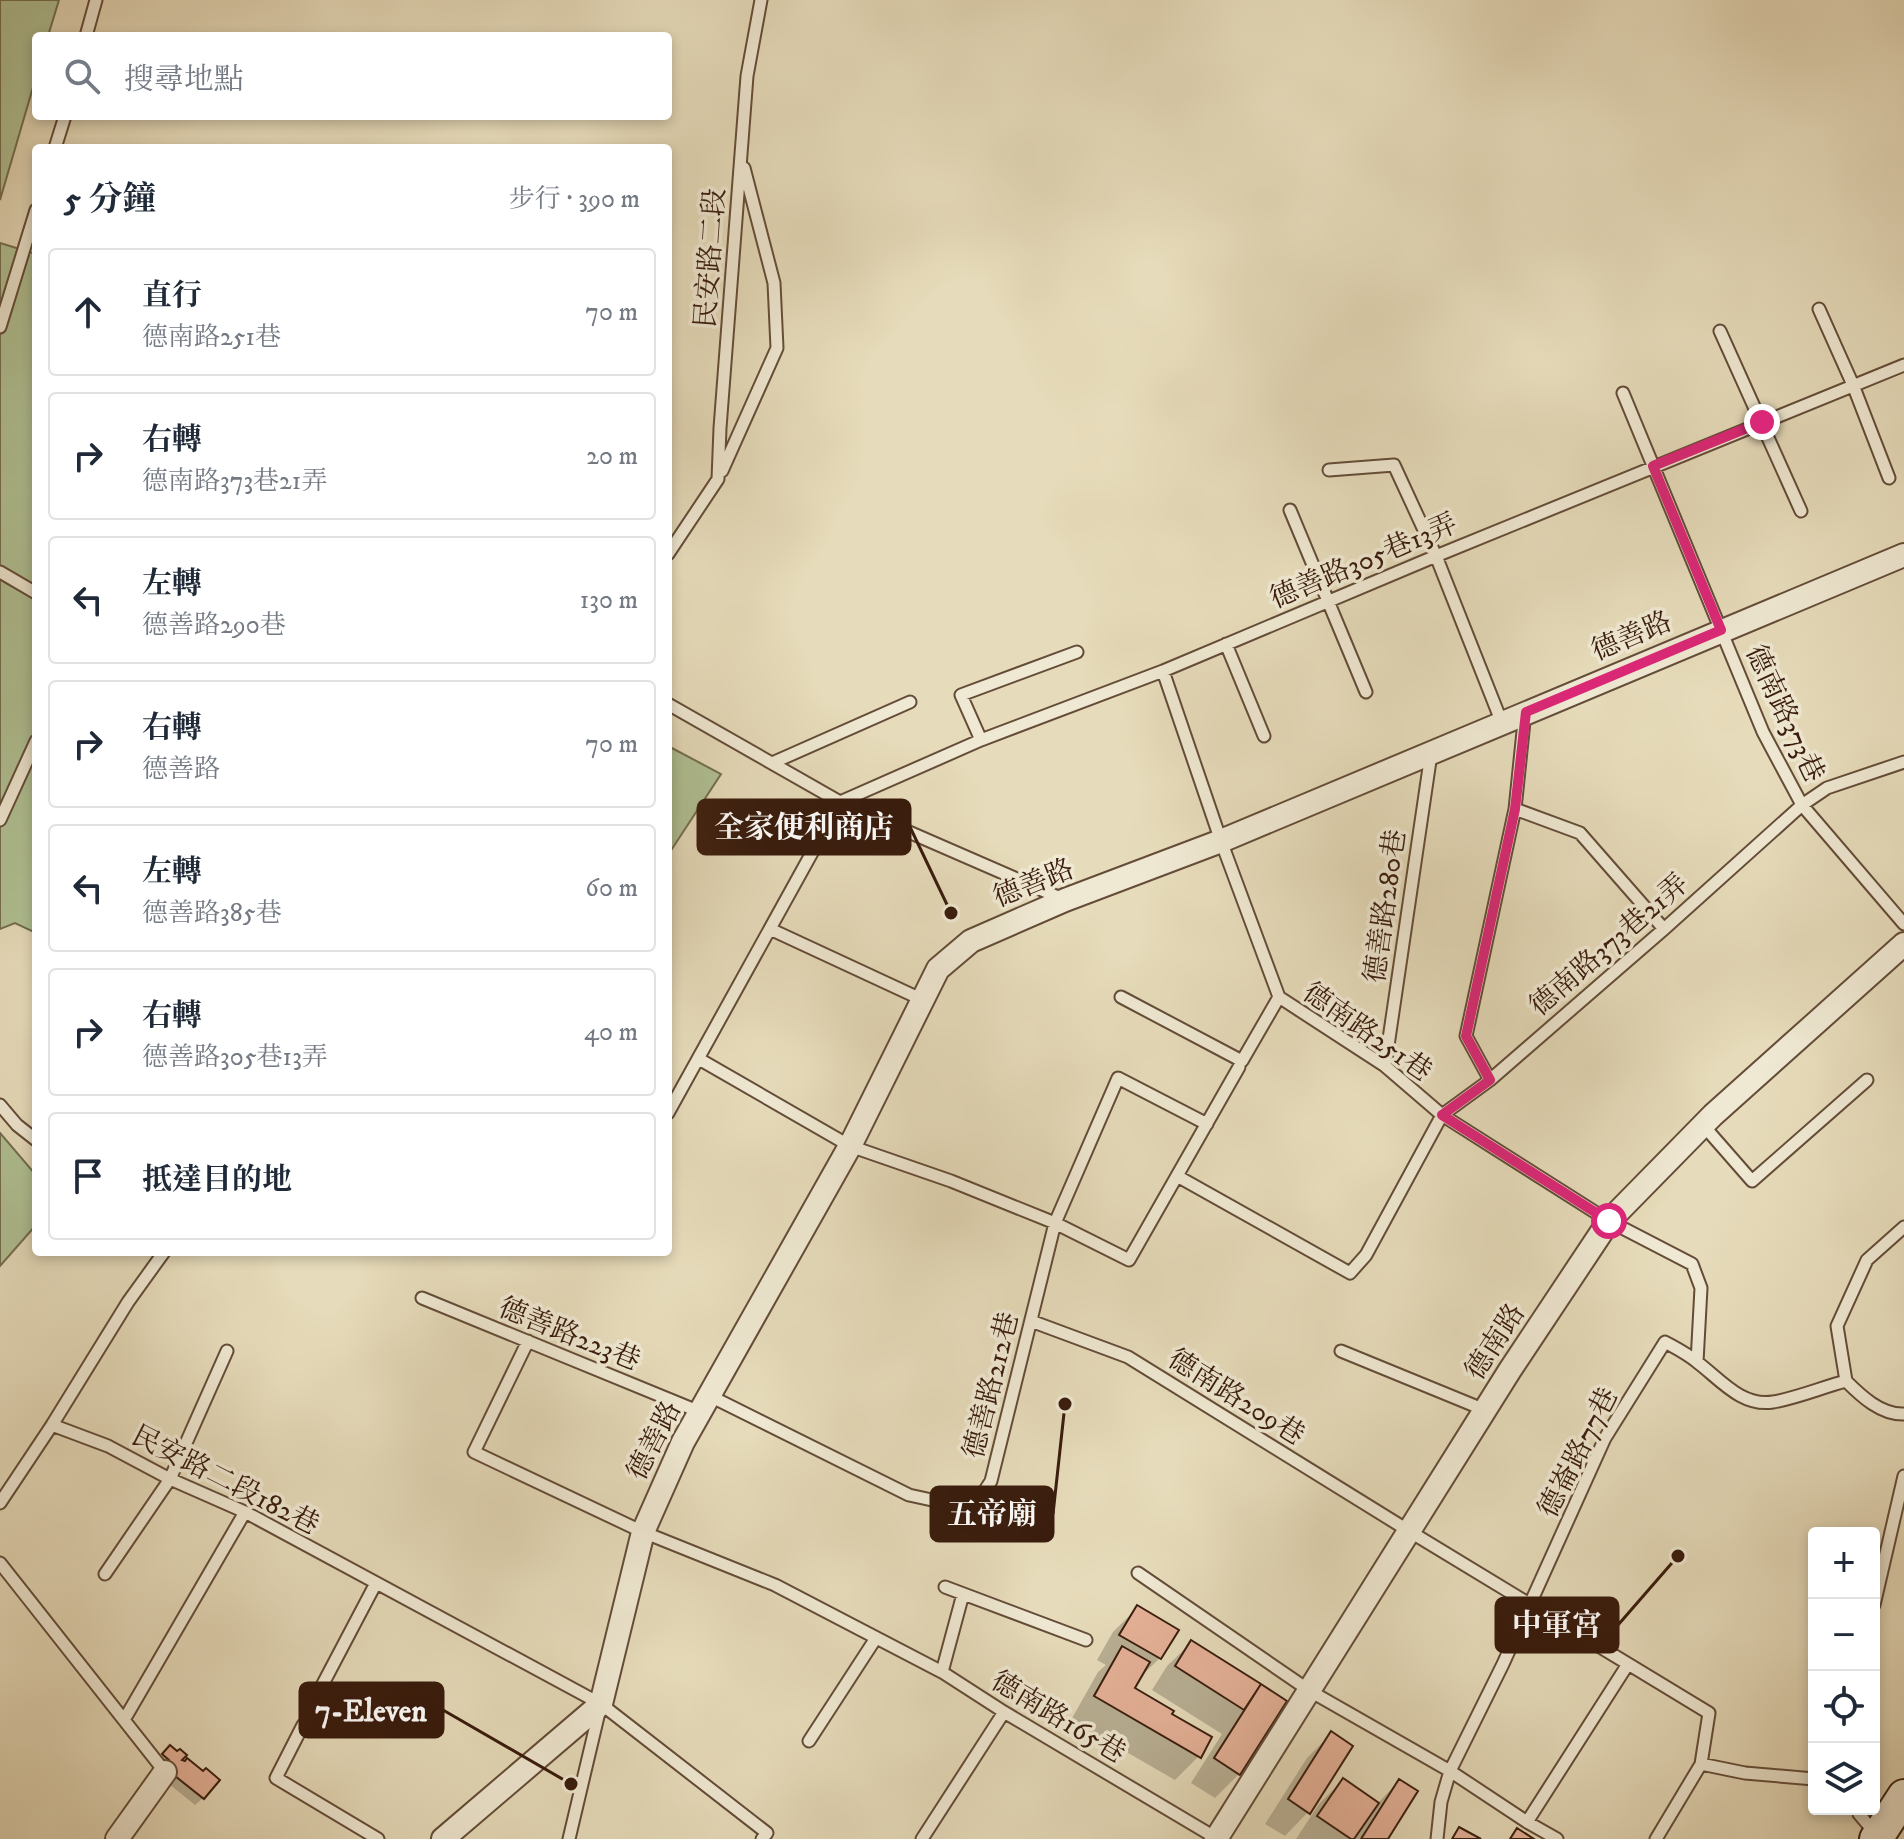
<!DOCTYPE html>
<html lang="zh-TW">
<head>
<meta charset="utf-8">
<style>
  :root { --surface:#fff; --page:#f6f6f7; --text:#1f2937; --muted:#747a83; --line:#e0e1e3 }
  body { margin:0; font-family:"IM FELL DW Pica","Noto Serif TC",serif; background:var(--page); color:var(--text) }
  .controls { position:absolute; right:24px; bottom:24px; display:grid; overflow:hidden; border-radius:8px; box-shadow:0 4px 12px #0003 }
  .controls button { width:72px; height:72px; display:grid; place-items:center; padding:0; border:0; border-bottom:2px solid var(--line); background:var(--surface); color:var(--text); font:40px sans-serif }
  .stop { position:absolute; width:24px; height:24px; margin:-18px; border:6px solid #db2777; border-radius:50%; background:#fff }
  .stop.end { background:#db2777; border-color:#fff; box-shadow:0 2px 8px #0008 }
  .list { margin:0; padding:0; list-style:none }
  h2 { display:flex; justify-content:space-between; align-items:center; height:104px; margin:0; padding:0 32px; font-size:34px }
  h2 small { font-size:26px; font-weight:400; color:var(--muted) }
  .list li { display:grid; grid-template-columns:52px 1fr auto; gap:24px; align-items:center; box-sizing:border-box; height:128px; margin:0 16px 16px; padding:0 16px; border:2px solid var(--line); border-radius:8px }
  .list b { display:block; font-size:30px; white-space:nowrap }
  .list p { margin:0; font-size:26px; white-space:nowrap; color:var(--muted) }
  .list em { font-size:26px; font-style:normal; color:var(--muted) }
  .icon { flex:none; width:44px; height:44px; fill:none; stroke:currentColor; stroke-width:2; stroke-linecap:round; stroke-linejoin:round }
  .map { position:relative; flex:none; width:1904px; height:1839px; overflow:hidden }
  .search { position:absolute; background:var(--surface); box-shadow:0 4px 12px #0003; left:32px; top:32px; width:640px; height:88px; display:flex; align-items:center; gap:20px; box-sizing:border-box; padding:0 28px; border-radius:8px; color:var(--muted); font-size:30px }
  .panel { position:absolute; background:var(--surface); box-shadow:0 4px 12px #0003; left:32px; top:144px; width:640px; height:1112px; border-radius:8px }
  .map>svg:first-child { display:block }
  .green { fill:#b0c194; stroke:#746e50; stroke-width:2 }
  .shadow { fill:#0003 }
  .building { fill:#e5b198; stroke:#391c0d; stroke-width:2 }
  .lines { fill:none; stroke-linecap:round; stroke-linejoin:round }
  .lane-casing { stroke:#644c38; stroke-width:15 }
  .street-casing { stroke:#644c38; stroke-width:26 }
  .secondary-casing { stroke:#391c0d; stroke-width:36 }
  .lane { stroke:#efe8d2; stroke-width:11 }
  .street { stroke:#efe8d2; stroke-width:22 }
  .secondary { stroke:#efe8d2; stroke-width:32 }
  .route { stroke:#db2777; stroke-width:10 }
  .labels { text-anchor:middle; stroke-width:7; stroke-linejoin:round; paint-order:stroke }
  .street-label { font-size:28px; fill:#391c0d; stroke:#efe8d2 }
  .leader { fill:none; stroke:#391c0d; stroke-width:3 }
  .callout-dot { fill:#391c0d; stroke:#efe8d2; stroke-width:3 }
  .callout { fill:#391c0d; stroke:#391c0d; stroke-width:3 }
  .callout-label { font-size:30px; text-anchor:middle; font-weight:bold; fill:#fff }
</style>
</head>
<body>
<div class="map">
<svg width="1904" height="1839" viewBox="0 0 1904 1839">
  <rect width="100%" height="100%" fill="#e6dbba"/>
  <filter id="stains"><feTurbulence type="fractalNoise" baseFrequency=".0025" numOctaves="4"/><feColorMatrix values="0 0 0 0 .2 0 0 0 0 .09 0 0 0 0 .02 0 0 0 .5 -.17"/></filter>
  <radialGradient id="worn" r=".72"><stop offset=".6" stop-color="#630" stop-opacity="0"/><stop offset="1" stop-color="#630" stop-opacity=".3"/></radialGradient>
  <!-- green -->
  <path class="green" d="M0,0h59l-11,36h-12v41l-36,123z
    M0,243l36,11v679l-21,-10 -15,6z
    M668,746l53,28 -53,81z
    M0,1133l36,42v50l-36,41z"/>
  <!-- shadow -->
  <path class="shadow" d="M1137,1608l39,22 -16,28 -23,22 -4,9 36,26 30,41 -24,24 -104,-60 27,-48 8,-7 -9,-5 16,-28z
    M1191,1643l93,59 -45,72 -24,24 -24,-15 31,-49 -70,-44 15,-24z
    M1331,1734l-23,78 -23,24 -20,-12 42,-66z
    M170,1748l33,50 -8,7 -26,-21 -13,-22z
    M1343,1780l34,24 22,-23 -14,58h-89l23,-35z"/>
  <!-- building -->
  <path class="building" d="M1137,1605l42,25 -18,29 -42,-24z
    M1191,1640l70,44 -17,26 -69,-44z
    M1122,1646l28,16 -15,26 39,23 -2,3 40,23 -11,21 -107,-62z
    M1261,1684l26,17 -47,74 -26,-17z
    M1331,1731l22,15 -43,68 -22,-15z
    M170,1745l7,6 3,-2 7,6 -5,5 3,1 2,-3 16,13 3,-3 14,12 -16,19 -29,-23 1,-3 -10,-8 3,-5 -7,-6z
    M1343,1778l36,25 -25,36h-3l-34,-23z
    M1399,1779l19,12 -30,48h-27z
    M1459,1827l22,12h-29z
    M1517,1828l17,11h-24z"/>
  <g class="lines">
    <!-- lane casing -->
    <g class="lane-casing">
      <path id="lane" d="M86,36l10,-36
        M55,148l10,-32
        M1819,309l34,76 36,93
        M0,327l36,-117
        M1720,331l81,180
        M1623,393l140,339 39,73 102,119
        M1329,470l65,-5 42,91 66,167
        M722,471l55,-123 -3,-65 -30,-115
        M1290,510l76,182
        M668,554l50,-75 2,-51 27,-352 14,-76
        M0,572l36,21
        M1226,644l38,92
        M1163,671l58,170 58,156 106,69 57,49 167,106 83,43 9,24 -4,74
        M668,704l172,98 225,98
        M981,740l-20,-45 116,-43
        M772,763l138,-61
        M1515,809l65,24 84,96
        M0,820l36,-79
        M770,929l153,71
        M1121,997l121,64 37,-64
        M699,1059l151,87 101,35 104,42 74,37 110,-193
        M1385,1066l46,-312
        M1490,1080l-24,-44 49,-227 10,-97
        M0,1105l17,20 19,15
        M668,1113l172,-311 141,-62 182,-69 273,-115 468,-191
        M1703,1125l49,56 115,-101
        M1177,1176l173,97 16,-18 76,-140 48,-35 174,-151 138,-124 25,-17 77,-26
        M422,1298l278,114
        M1031,1321l97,36 281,174 300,182 -8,51 -45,75
        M528,1341l-54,111 169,80 132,53 167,87 62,40 212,126
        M1341,1351l144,59
        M1846,1381l-9,-55 30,-66 37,-33
        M1846,1381c15,15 35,34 58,33
        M710,1396l199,99 64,14 18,-28 64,-258 63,-145 89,46
        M52,1425l56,21 62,33 75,33 356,192 166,129 -5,6
        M0,1503l52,-78 76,-123 36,-50
        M0,1563l165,209
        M1138,1573l172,118 140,80 77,51 30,17
        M105,1574l65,-95 57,-128
        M945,1587l141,53
        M1874,1605l30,-129
        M942,1672l21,-78
        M315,1699l61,-116
        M124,1720l121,-208
        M303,1725l-27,53 102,61
        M809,1741l67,-103
        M1701,1764l44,9 69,6
        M1859,1809v5l16,19
        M1527,1822l101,-158
        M569,1839l31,-131
        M922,1839l82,-127
        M1437,1839l4,-37 9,-31 53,-107 102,-226 60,-96c11,6 23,12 32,20 23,17 44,45 76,40 24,-4 50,-15 73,-21"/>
    </g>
    <!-- street casing -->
    <g class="street-casing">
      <path id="street" d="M117,1839l48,-67
        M443,1839l158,-135 42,-172 40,-90 167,-296 88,-177 33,-28 94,-41 156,-59 683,-286
        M1216,1839l294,-469 99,-149 104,-106 191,-171"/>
    </g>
    <!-- secondary casing -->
    <g class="secondary-casing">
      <path id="secondary" d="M1876,1839l28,-43"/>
    </g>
    <!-- lane -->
    <use href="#lane" class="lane"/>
    <!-- street -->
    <use href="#street" class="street"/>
    <!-- secondary -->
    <use href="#secondary" class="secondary"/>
  </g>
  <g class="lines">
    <!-- route -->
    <path class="route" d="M1609,1221l-167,-106 48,-35 -24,-44 49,-227 11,-97 195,-82 -68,-164 109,-44"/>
  </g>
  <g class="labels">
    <!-- street labels -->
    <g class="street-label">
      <text transform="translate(709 258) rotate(-86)" y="10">民安路二段</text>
      <text transform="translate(1363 560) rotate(-23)" y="10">德善路305巷13弄</text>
      <text transform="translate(1631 635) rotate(-23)" y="10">德善路</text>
      <text transform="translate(1786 713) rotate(65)" y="10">德南路373巷</text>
      <text transform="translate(1033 882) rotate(-22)" y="10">德善路</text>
      <text transform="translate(1384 906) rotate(-82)" y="10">德善路280巷</text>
      <text transform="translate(1608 944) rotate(-41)" y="10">德南路373巷21弄</text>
      <text transform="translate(1368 1031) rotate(35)" y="10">德南路251巷</text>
      <text transform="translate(570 1333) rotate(22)" y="10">德善路223巷</text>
      <text transform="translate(1494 1341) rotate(-57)" y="10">德南路</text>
      <text transform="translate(990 1385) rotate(-76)" y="10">德善路212巷</text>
      <text transform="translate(1237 1396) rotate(32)" y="10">德南路209巷</text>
      <text transform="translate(653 1440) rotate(-63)" y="10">德善路</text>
      <text transform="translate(1577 1452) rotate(-63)" y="10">德崙路77巷</text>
      <text transform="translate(226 1479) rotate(27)" y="10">民安路二段182巷</text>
      <text transform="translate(1059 1716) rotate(31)" y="10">德南路165巷</text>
    </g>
  </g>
  <!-- callouts -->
  <path class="leader" d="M951 913L910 827M1065 1404L1053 1514M1678 1556L1618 1625M571 1784L443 1710"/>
  <g class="callout-dot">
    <circle cx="951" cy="913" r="8"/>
    <circle cx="1065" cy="1404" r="8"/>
    <circle cx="1678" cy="1556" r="8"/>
    <circle cx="571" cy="1784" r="8"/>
  </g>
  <g class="callout">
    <rect x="698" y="800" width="212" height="54" rx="8"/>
    <rect x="931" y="1487" width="122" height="54" rx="8"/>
    <rect x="1496" y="1598" width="122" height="54" rx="8"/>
    <rect x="300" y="1683" width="143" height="54" rx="8"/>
  </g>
  <g class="callout-label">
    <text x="804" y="837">全家便利商店</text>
    <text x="992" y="1524">五帝廟</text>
    <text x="1557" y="1635">中軍宮</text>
    <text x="371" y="1721">7-Eleven</text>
  </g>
  <rect width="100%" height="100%" filter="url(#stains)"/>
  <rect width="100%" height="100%" fill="url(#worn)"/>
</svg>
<div class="controls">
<button>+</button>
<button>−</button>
<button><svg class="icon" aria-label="locate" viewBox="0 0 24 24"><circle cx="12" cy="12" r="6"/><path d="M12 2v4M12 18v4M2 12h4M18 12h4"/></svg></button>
<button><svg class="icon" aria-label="layers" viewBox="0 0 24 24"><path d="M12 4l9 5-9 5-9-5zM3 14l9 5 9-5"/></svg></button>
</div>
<div class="stop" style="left:1609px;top:1221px"></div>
<div class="stop end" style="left:1762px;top:422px"></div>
<div class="search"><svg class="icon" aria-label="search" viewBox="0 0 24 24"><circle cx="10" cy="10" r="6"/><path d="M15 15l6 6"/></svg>搜尋地點</div>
<section class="panel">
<h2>5 分鐘<small>步行 · 390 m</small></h2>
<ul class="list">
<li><svg class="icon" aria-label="ahead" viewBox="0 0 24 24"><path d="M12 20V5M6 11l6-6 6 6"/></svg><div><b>直行</b><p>德南路251巷</p></div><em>70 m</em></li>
<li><svg class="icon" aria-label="right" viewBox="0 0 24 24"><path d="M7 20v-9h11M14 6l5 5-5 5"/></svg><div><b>右轉</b><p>德南路373巷21弄</p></div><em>20 m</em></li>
<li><svg class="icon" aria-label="left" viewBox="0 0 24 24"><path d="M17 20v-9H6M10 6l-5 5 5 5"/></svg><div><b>左轉</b><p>德善路290巷</p></div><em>130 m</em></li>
<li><svg class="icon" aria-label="right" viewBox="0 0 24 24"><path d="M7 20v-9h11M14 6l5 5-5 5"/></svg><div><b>右轉</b><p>德善路</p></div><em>70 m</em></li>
<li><svg class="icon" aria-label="left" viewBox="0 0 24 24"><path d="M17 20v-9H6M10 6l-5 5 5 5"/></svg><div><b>左轉</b><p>德善路385巷</p></div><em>60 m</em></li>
<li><svg class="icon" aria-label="right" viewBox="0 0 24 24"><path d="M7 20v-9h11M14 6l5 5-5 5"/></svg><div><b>右轉</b><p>德善路305巷13弄</p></div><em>40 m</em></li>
<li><svg class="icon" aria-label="arrive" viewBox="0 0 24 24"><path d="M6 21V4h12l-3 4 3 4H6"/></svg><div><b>抵達目的地</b></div></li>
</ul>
</section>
</div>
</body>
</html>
